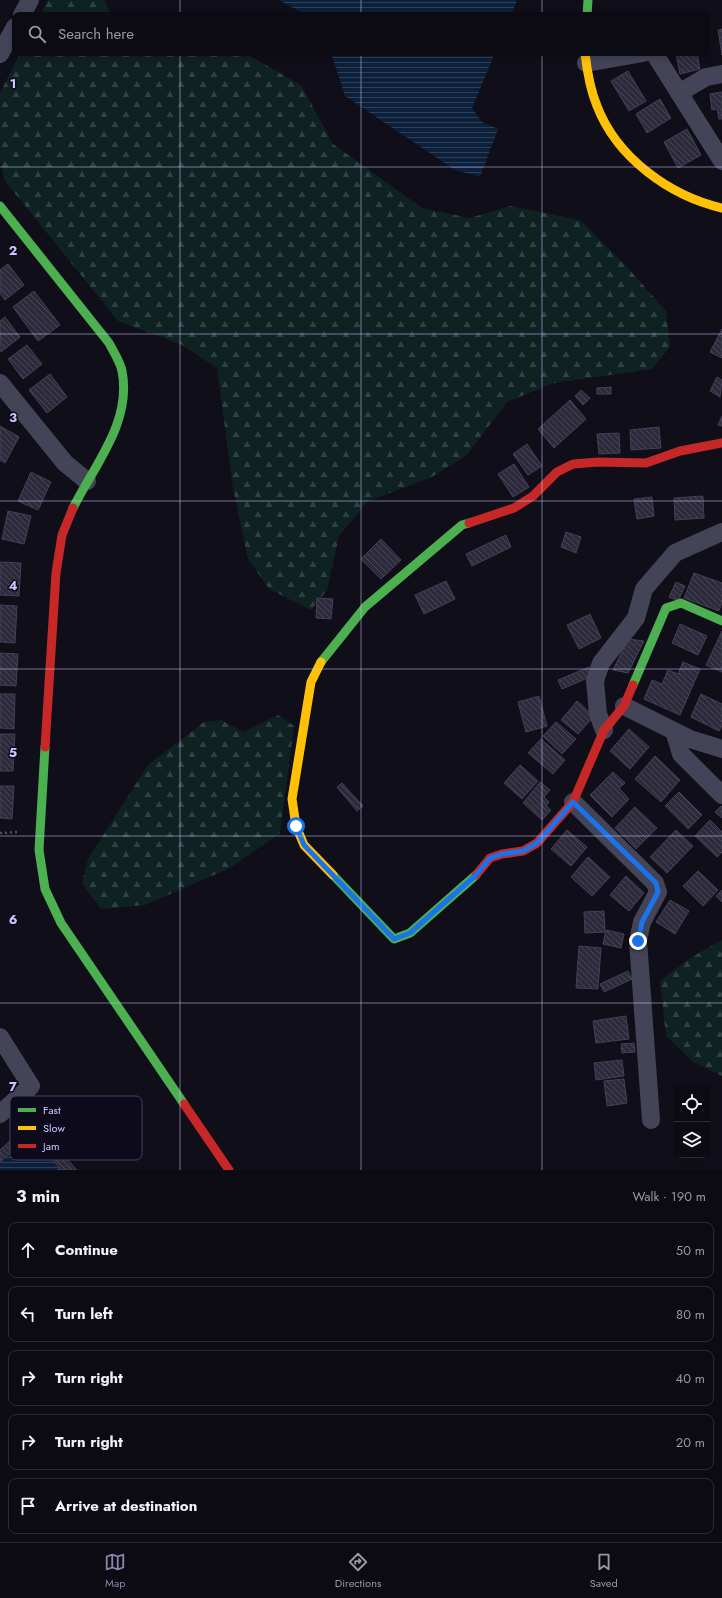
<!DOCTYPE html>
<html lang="en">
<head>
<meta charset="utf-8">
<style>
  :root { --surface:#0c0a12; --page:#15131b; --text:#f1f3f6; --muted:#9a9a9f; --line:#2c2b32; --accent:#8986ae }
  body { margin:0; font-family:Jost,sans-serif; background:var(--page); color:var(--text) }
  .controls { position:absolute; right:12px; bottom:12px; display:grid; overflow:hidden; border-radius:8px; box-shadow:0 2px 6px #0003 }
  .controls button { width:36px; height:36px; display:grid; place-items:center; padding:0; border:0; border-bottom:1px solid var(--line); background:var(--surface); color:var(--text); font:20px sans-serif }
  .stop { position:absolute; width:12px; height:12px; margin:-9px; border:3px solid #1a73e8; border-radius:50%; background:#fff }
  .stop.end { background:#1a73e8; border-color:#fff; box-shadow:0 1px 4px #0008 }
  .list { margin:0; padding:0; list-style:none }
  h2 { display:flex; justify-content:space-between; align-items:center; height:52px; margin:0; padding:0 16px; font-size:17px }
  h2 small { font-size:13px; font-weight:400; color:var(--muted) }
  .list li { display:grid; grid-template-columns:26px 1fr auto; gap:12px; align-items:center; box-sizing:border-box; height:56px; margin:0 8px 8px; padding:0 8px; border:1px solid var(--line); border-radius:8px }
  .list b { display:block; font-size:15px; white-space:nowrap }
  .list em { font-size:13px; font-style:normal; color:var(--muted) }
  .icon { flex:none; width:22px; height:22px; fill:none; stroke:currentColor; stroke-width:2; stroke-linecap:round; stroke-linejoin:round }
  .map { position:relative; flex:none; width:722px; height:1170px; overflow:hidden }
  .search { position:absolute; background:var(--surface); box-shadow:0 2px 6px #0003; left:12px; right:12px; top:12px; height:44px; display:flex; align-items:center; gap:10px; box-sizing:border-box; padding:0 14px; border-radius:8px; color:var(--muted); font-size:15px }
  .sheet { height:372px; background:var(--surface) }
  nav { display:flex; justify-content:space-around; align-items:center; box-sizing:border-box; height:56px; border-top:1px solid var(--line); background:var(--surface); font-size:11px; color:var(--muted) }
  nav a { display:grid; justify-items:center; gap:2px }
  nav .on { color:var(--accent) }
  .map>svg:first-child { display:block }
  .forest { fill:url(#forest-firs) }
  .water { fill:url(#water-rules) }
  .building { fill:url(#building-back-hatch); stroke:#434057 }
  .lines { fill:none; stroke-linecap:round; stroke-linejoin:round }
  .path { stroke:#46545f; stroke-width:2.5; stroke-dasharray:2 3; stroke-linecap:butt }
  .street { stroke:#444459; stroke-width:18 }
  .fast { stroke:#4caf50; stroke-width:9 }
  .slow { stroke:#ffc107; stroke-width:9 }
  .jam { stroke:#c62828; stroke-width:9 }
  .route { stroke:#1a73e8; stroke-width:5 }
  .grid { fill:none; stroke:#cac7fe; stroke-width:1; stroke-opacity:0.55 }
  .key { fill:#0d0b1b; stroke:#46435f; stroke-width:1 }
  .key-label { font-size:11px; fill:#cac7fe }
  .grid-label { font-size:13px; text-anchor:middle; font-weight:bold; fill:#cac7fe; stroke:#0d0b1b; stroke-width:3; stroke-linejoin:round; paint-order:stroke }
</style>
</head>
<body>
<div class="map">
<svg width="722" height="1170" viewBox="0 0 722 1170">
  <defs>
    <pattern id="forest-firs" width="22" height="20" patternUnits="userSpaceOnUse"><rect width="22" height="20" fill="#0f2222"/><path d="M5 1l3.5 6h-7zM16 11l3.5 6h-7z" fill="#314143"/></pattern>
    <pattern id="water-rules" width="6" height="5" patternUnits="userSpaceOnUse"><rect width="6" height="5" fill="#0c203b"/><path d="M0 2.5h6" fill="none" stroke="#2e3f58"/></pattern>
    <pattern id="building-back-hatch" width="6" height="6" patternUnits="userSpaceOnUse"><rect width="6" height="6" fill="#2d2b3b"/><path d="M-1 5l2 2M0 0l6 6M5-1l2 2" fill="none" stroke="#4a4858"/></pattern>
  </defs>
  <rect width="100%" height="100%" fill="#100e18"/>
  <!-- forest -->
  <path class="forest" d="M48,0h56l6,12 6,3h-76z
    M20,53h214l16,3 51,29 32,59 89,64 48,10 40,-12 70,14 49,49 37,42 4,36 -18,22 -98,14 -47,19 -41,54 -36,22 -62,23 -29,35 -12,54 -16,20 -42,-21 -21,-30 -15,-71 -16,-120 -35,-23 -64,-24 -113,-140 -5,-20v-68z
    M278,715l16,11 -14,107 -50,35 -85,37 -44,4 -19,-25 6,-25 60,-94 56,-43 17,-2 22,12z
    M722,940v136l-29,-14 -27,-26 -6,-55 30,-23z"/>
  <!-- water -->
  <path class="water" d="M279,0h238l-6,15h-205z
    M331,53h164l-23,55 10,14 16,7 -18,48 -25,-7 -110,-74z
    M30,1135l30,33 -3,2h-57v-8z"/>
  <!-- building -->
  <path class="building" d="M722,29v26l-4,-25z
    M676,53h21l3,16 -20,5z
    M628,71l18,30 -17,10 -18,-30z
    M722,92v27h-3l-2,-10 -5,1 -2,-16z
    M660,99l11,19 -24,15 -11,-19z
    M687,129l14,26 -23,13 -14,-26z
    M8,264l16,21 -19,15 -5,-7v-23z
    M34,291l26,34 -22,16 -25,-34z
    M5,317l15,20 -19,15 -1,-31z
    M722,329v29l-12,-6z
    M27,345l15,19 -19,15 -15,-20z
    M50,374l17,23 -20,16 -18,-23z
    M717,377l5,3 -2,17 -10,-6z
    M611,387v7h-14v-6z
    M581,390l9,8 -7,7 -8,-9z
    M570,400l16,19 -32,29 -16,-19z
    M722,416v10l-4,-1z
    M0,426l19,11 -14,26 -5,-3z
    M659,427l2,21 -30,2 -1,-20z
    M619,433l1,20 -21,1 -2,-20z
    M527,444l15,22 -14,9 -15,-21z
    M514,464l15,23 -16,10 -15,-23z
    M31,472l20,10 -13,28 -20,-9z
    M703,496l1,22 -29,2 -1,-22z
    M652,497l2,19 -17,3 -3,-20z
    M8,511l23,5 -7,28 -22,-5z
    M566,532l15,5 -5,16 -15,-6z
    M506,535l5,12 -39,19 -6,-12z
    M381,539l20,21 -20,19 -20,-20z
    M0,562l21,1 -2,33 -19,-1z
    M694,573l28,10v19l-3,9 -35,-13z
    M446,581l9,18 -31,15 -9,-19z
    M676,582l9,4 -7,15 -9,-4z
    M317,598l16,1 -2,20 -15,-1z
    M0,605l17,1 -2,37 -15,-1z
    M590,614l11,24 -22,11 -12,-24z
    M680,624l27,12 -9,19 -26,-12z
    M722,631v41l-16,-7z
    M628,639l16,2 -16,32 -15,-3z
    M0,653l18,1 -2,32 -16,-1z
    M683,662l17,7 -20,46 -36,-16 8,-19 10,4 6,-14 10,4z
    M589,667l3,9 -30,13 -4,-9z
    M0,694h15l-1,35 -14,-1z
    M701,694l21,10v21l-3,6 -28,-14z
    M539,696l8,30 -21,6 -8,-30z
    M577,701l17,15 -16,18 -17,-14z
    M556,722l20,17 -14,15 -19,-18z
    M629,729l20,18 -19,22 -20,-18z
    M0,734h15l-2,37h-13z
    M541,739l24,21 -12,14 -25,-21z
    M655,756l25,24 -19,22 -26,-23z
    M520,765l18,16 -16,18 -18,-16z
    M613,772l12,11 -6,5 10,11 -17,18 -22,-22z
    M540,782l10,8 -6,7 5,5 -3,4 5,4 -9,10 -19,-17z
    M342,783l21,23 -6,5 -20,-24z
    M0,786h14l-2,33 -12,-1z
    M679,792l23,23 -14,14 -23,-23z
    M721,806l1,1v11l-7,-6z
    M635,807l22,21 -21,21 -21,-21z
    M710,820l12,12v20l-5,5 -22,-21z
    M567,830l20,17 -16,19 -20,-17z
    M676,830l17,16 -26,27 -17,-16z
    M588,857l22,20 -18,19 -21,-19z
    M698,871l20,19 -15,16 -20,-20z
    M626,876l18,17 -15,18 -19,-16z
    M722,890v12l-6,-6z
    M670,900l19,11 -14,23 -19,-12z
    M604,911l1,21 -20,1 -1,-21z
    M606,930l18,4 -3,14 -18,-4z
    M579,946l22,2 -3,41 -22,-1z
    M628,971l4,8 -28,13 -4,-8z
    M626,1016l3,23 -33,4 -3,-22z
    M634,1043l1,9 -13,1 -1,-9z
    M622,1060l2,16 -28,4 -2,-17z
    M624,1079l3,24 -20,3 -3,-25z
    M32,1121l45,49h-20l3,-2 -30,-33 -30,27v-12z"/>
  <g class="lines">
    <!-- path -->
    <path class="path" d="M0,833l19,-1"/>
    <!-- street -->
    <path class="street" d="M22,15l8,-15
      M654,53l68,108
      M0,54l15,-27
      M586,63l57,-10
      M679,93l27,-16 16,-3
      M0,383l65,80 22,18
      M624,706l66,33 32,10
      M604,730l-6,-16 -3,-33 6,-18 35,-45 8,-29 31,-36 47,-21
      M674,731l7,23 41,41
      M573,802l82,81 3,9 -16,30 -4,19 13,179
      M0,1037l31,49 -31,28"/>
    <!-- fast -->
    <path class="fast" d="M587,15l1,-15
      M0,206l109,137c4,8 11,18 13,28 10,51 -27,93 -49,137
      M321,662l44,-55 97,-82 7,-2
      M633,685l33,-77 15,-5 41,18
      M45,747l-6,103 6,39 16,34 123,181
      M333,875l61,64 16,-6 66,-58"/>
    <!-- slow -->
    <path class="slow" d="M585,53c2,18 5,36 12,53 20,52 73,90 125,102
      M321,662l-10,20 -19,117 4,27 8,19 29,30"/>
    <!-- jam -->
    <path class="jam" d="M469,523l45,-15 19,-12 24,-24 16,-8 25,-2 48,1 34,-12 42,-8
      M45,747l11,-174 6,-38 11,-27
      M476,875l14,-17 12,-4 21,-3 14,-8 36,-41 31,-72 20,-24 9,-21
      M184,1104l45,66"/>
  </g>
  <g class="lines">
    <!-- route -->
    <path class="route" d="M296,826l8,19 90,94 16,-6 65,-57 15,-18 12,-4 21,-3 14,-8 36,-41 83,81 2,9 -16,30 -4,19"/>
  </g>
  <!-- grid -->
  <path class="grid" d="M180,0v15M361,0v15M542,0v15M180,53v1117M361,53v1117M542,53v1117M0,167h722M0,334h722M0,501h722M0,669h722M0,836h722M0,1003h722"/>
  <!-- legend -->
  <rect x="10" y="1096" width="132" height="64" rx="6" class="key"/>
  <rect x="18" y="1108" width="18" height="4" fill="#4caf50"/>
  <rect x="18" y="1126" width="18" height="4" fill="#ffc107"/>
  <rect x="18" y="1144" width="18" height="4" fill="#c62828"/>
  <g class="key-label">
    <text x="43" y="1114">Fast</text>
    <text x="43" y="1132">Slow</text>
    <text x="43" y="1150">Jam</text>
  </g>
  <g class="grid-label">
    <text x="13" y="88">1</text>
    <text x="13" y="255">2</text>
    <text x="13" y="422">3</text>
    <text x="13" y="590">4</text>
    <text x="13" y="757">5</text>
    <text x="13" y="924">6</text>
    <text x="13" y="1091">7</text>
  </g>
</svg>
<div class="controls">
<button><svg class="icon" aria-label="locate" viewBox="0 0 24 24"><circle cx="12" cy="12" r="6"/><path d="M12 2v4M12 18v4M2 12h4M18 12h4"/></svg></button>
<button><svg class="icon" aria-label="layers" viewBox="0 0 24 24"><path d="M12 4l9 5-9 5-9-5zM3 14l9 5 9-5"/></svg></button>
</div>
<div class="stop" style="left:296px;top:826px"></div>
<div class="stop end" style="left:638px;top:941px"></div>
<div class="search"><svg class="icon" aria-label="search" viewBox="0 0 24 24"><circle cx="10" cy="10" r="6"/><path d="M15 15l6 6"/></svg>Search here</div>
</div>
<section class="sheet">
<h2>3 min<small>Walk · 190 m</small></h2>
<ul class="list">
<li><svg class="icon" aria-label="ahead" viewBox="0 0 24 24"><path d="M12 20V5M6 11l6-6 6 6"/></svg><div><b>Continue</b></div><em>50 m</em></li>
<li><svg class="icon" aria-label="left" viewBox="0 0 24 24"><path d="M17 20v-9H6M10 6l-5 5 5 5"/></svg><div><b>Turn left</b></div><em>80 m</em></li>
<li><svg class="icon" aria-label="right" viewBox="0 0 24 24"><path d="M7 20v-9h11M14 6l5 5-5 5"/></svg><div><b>Turn right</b></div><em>40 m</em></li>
<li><svg class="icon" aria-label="right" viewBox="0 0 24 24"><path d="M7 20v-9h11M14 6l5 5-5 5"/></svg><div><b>Turn right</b></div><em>20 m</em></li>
<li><svg class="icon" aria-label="arrive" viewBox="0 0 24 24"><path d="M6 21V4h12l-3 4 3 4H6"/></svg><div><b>Arrive at destination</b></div></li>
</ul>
</section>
<nav>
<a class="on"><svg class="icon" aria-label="map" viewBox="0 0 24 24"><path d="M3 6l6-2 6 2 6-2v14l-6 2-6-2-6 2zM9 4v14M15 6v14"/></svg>Map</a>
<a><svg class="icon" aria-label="directions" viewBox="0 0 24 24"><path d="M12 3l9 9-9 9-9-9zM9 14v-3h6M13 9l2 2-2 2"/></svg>Directions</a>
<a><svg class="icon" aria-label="saved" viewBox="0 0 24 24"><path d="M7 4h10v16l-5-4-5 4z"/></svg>Saved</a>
</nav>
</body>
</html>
